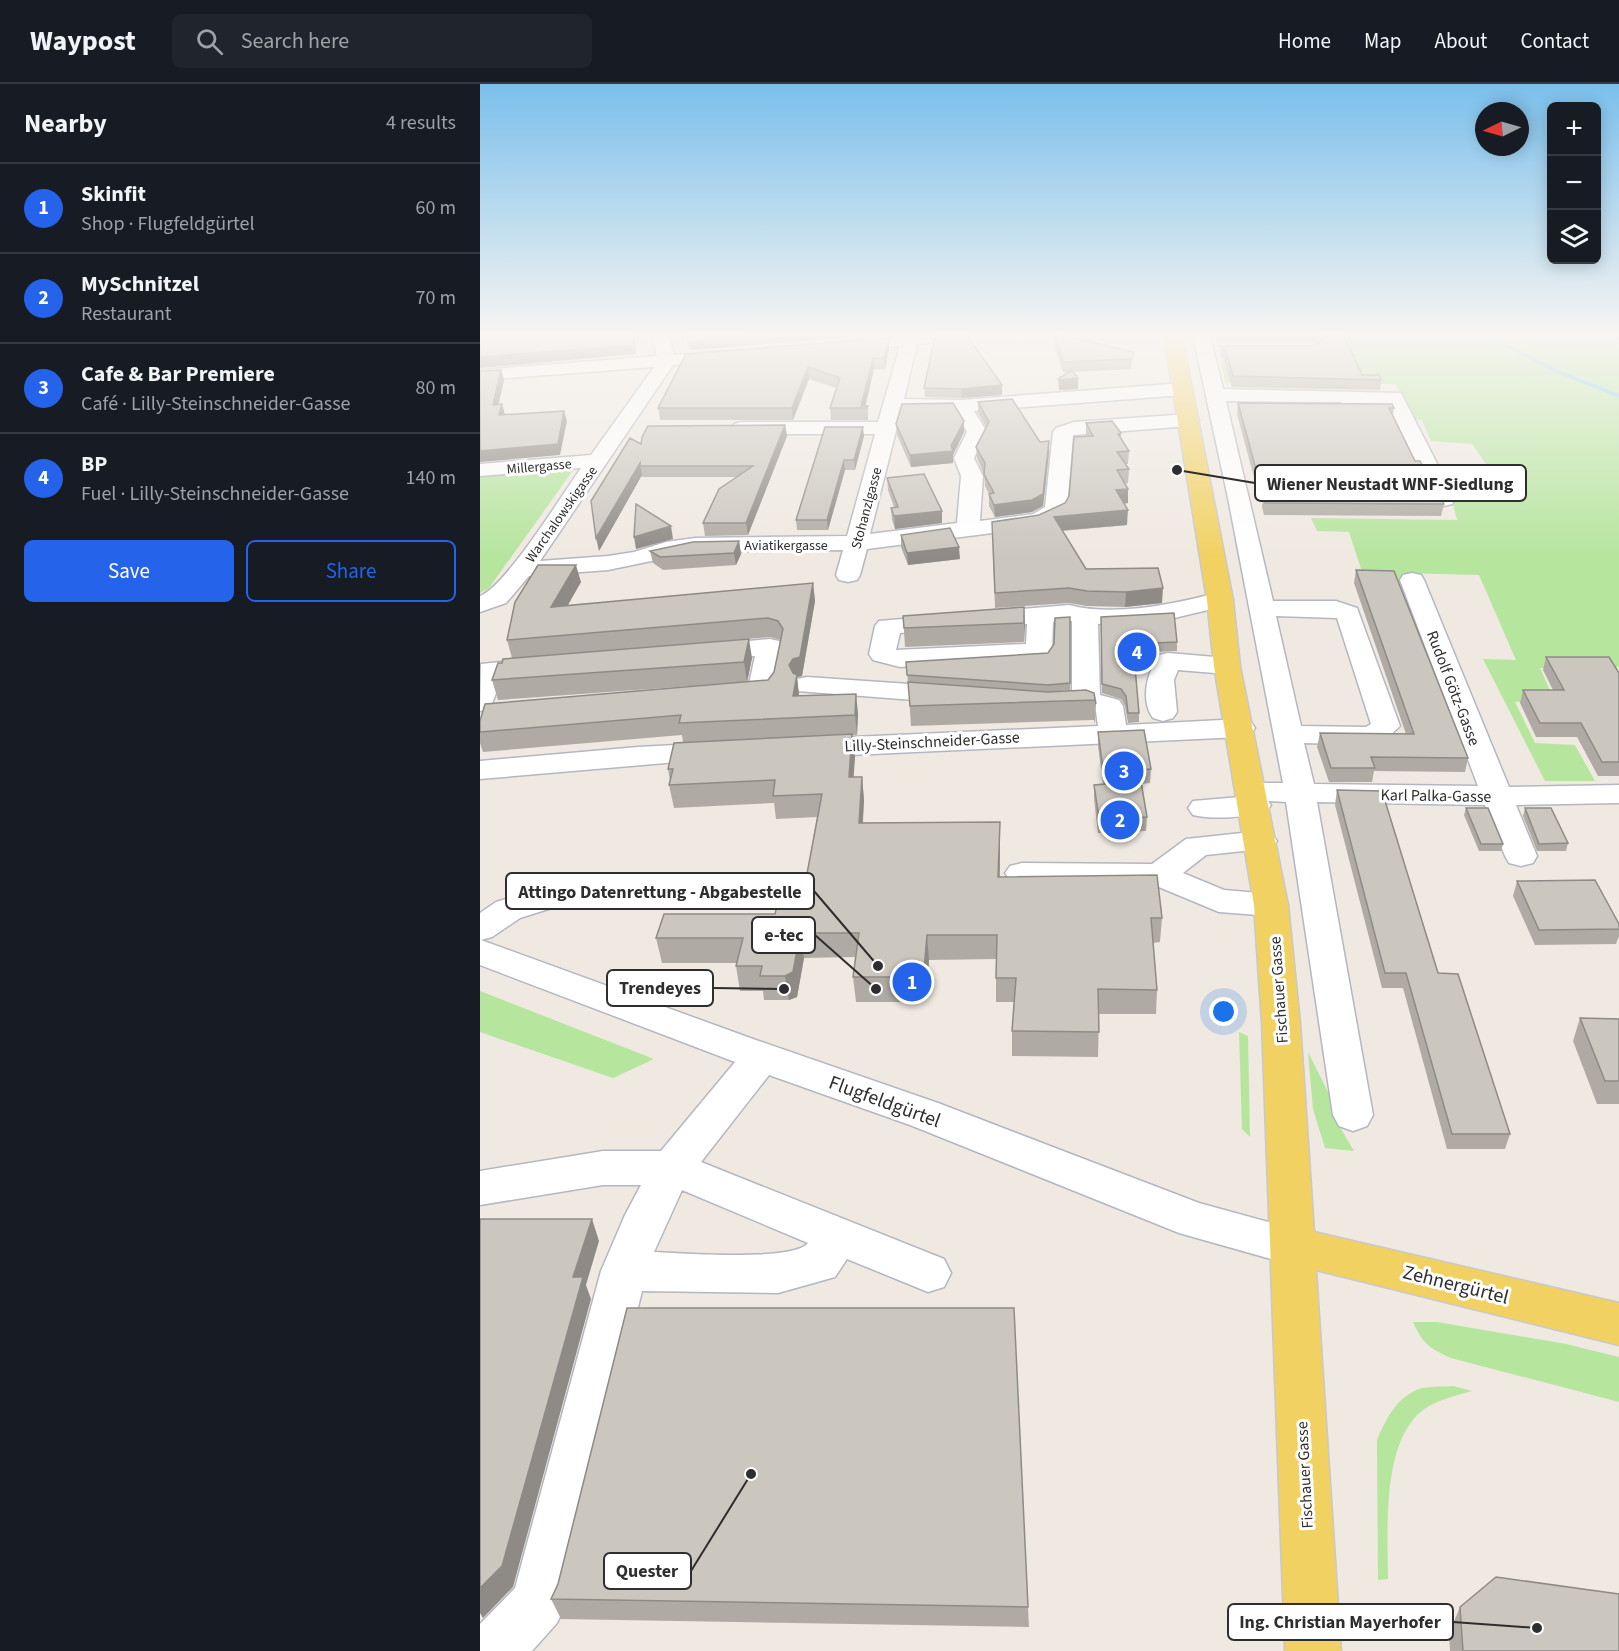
<!DOCTYPE html>
<html lang="en">
<head>
<meta charset="utf-8">
<style>
  :root { --surface:#171b24; --page:#20242c; --text:#f1f3f6; --muted:#9ea1a6; --line:#363941; --accent:#2563eb }
  body { margin:0; font-family:"Source Sans 3",sans-serif; background:var(--page); color:var(--text) }
  .controls { position:absolute; right:18px; top:18px; display:grid; overflow:hidden; border-radius:9px; box-shadow:0 3px 15px #0003 }
  .controls button { width:54px; height:54px; display:grid; place-items:center; padding:0; border:0; border-bottom:2px solid var(--line); background:var(--surface); color:var(--text); font:30px sans-serif }
  .compass { position:absolute; left:995px; top:18px; width:54px; height:54px; border-radius:50%; background:var(--surface); box-shadow:0 3px 15px #0003; rotate:265deg }
  .you { position:absolute; left:744px; top:928px; width:21px; height:21px; margin:-15px; border:4px solid #fff; border-radius:50%; background:#1a73e8; box-shadow:0 0 0 9px #1a73e833 }
  .badge { display:grid; place-items:center; width:39px; height:39px; border-radius:50%; background:var(--accent); color:#fff; font-size:20px; font-weight:700 }
  .pin { position:absolute; translate:-50% -50%; border:3px solid #fff; box-shadow:0 2px 6px #0006 }
  .list { margin:0; padding:0; list-style:none }
  h2 { display:flex; justify-content:space-between; align-items:center; height:78px; margin:0; padding:0 24px; font-size:26px }
  h2 small { font-size:20px; font-weight:400; color:var(--muted) }
  .list li { display:grid; grid-template-columns:39px 1fr auto; gap:18px; align-items:center; box-sizing:border-box; height:90px; padding:0 24px; border-top:2px solid var(--line) }
  .list b { display:block; font-size:22px; white-space:nowrap }
  .list p { margin:0; font-size:20px; white-space:nowrap; color:var(--muted) }
  .list em { font-size:20px; font-style:normal; color:var(--muted) }
  .actions { display:flex; gap:12px; padding:18px 24px }
  .actions a { flex:1; padding:14px 0; border:2px solid var(--accent); border-radius:9px; text-align:center; font-size:21px; color:var(--accent) }
  .actions .main { background:var(--accent); color:#fff }
  .icon { flex:none; width:33px; height:33px; fill:none; stroke:currentColor; stroke-width:2; stroke-linecap:round; stroke-linejoin:round }
  .map { position:relative; flex:none; width:1139px; height:1567px; overflow:hidden }
  header { display:flex; align-items:center; gap:36px; box-sizing:border-box; height:84px; padding:0 30px; background:var(--surface); border-bottom:2px solid var(--line) }
  header strong { font-size:28px }
  nav { display:flex; gap:33px; margin-inline-start:auto; font-size:21px }
  .search { width:420px; height:54px; background:var(--page); display:flex; align-items:center; gap:15px; box-sizing:border-box; padding:0 21px; border-radius:9px; color:var(--muted); font-size:22px }
  main { display:flex }
  aside { flex:1; background:var(--surface) }
  .map>svg:first-child { display:block }
  .green { fill:#b6e59e }
  .lines { fill:none; stroke-linecap:round; stroke-linejoin:round }
  .stream { fill:#75cff0; fill-rule:evenodd }
  .minor-casing { stroke:#b4b7c1; stroke-width:3 }
  .major-casing { stroke:#c9c9c9; stroke-width:3 }
  .minor { fill:#fff; fill-rule:evenodd }
  .major { fill:#f2d163; fill-rule:evenodd }
  .wall { fill:#afaba4 }
  .shaded-wall { fill:#8e8b86 }
  .building { fill:#cbc7bf; stroke:#8e8b86; stroke-width:1.5 }
  .labels { text-anchor:middle; stroke-width:6; stroke-linejoin:round; paint-order:stroke }
  .far-street-label { font-size:14px; fill:#2e2e2e; stroke:#fff }
  .street-label { font-size:16px; fill:#2e2e2e; stroke:#fff }
  .near-street-label { font-size:20px; fill:#2e2e2e; stroke:#fff }
  .leader { fill:none; stroke:#2e2e2e; stroke-width:2 }
  .callout-dot { fill:#2e2e2e; stroke:#fff; stroke-width:2 }
  .callout { fill:#fff; stroke:#2e2e2e; stroke-width:2 }
  .callout-label { font-size:18px; text-anchor:middle; font-weight:bold; fill:#2e2e2e }
</style>
</head>
<body>
<header>
<strong>Waypost</strong>
<div class="search"><svg class="icon" aria-label="search" viewBox="0 0 24 24"><circle cx="10" cy="10" r="6"/><path d="M15 15l6 6"/></svg>Search here</div>
<nav><a>Home</a><a>Map</a><a>About</a><a>Contact</a></nav>
</header>
<main>
<aside>
<h2>Nearby<small>4 results</small></h2>
<ul class="list">
<li><span class="badge">1</span><div><b>Skinfit</b><p>Shop · Flugfeldgürtel</p></div><em>60 m</em></li>
<li><span class="badge">2</span><div><b>MySchnitzel</b><p>Restaurant</p></div><em>70 m</em></li>
<li><span class="badge">3</span><div><b>Cafe &amp; Bar Premiere</b><p>Café · Lilly-Steinschneider-Gasse</p></div><em>80 m</em></li>
<li><span class="badge">4</span><div><b>BP</b><p>Fuel · Lilly-Steinschneider-Gasse</p></div><em>140 m</em></li>
</ul>
<div class="actions"><a class="main">Save</a><a>Share</a></div>
</aside>
<div class="map">
<svg width="1139" height="1567" viewBox="0 0 1139 1567">
  <rect width="100%" height="100%" fill="#efe9e1"/>
  <!-- green -->
  <path class="green" d="M861,252h278v331l-79,1 14,32 -39,2 20,41 40,2 20,36h-50l-62,-122 33,1 -37,-85 -77,-2 2,8h-39l-16,-49 -32,-1 -6,-13 146,2 -14,-55 43,-1 -14,-20 -41,-3 -9,-21 -7,-1 -20,-35 -169,-1 -6,-23 102,1z
    M94,385l-85,119 -9,5v-118z
    M0,907l174,68 -41,19 -133,-46z
    M759,948l9,4 2,101 -8,-8z
    M828,968l27,54 5,21 14,24 -29,-3 -12,-39z
    M933,1238h24l129,22 53,13v45l-168,-44c-22,-10 -28,-14 -38,-36z
    M973,1302l19,5c-15,4 -30,8 -43,15 -49,28 -41,125 -41,173l-10,1 -1,-140c9,-21 19,-42 42,-51 10,-3 24,-2 34,-3z"/>
  <g class="lines">
    <!-- stream -->
    <path class="stream" d="M1004,252h6l66,33 63,25v4l-67,-27z"/>
    <!-- minor casing -->
    <g class="minor-casing">
      <path id="minor" d="M172,252h17l5,19 52,-4 6,1 3,4 -3,4 -6,1 -53,4 -133,196 68,-5 26,-4 32,-10 29,-4 152,-2 28,-102h-134l-7,-2 -3,-4 3,-4 7,-2h137l22,-76 -56,5 -6,-1 -3,-4 3,-4 6,-1 49,-5h68l-8,5 -36,3 -13,55 57,1 222,-17 7,2 2,4 -2,4 -7,2 -209,16 13,21 -13,26 9,18 -3,45 53,-7 12,-7 8,-75 3,-4 18,-6 115,-8 7,2 3,4 -3,4 -7,2 -116,9 -6,75 -3,5 -25,12 -172,22 -7,26 -3,5 -9,2 -9,-2 -3,-5 7,-25 -148,2 -87,18 -79,6 -23,27 -26,9v-16c26,-10 82,-101 101,-128l-101,8v-12l111,-9 63,-88 -174,13v-10l177,-14zM421,327l54,1 12,20 -13,26 7,18 -4,47 -87,11z
        M713,252h17l13,53 178,4 54,106 -3,5 -8,2 -55,-2 -3,-5 3,-5 41,-2 -38,-79 -43,-1 -7,-2 -3,-4 3,-4 -116,-1 47,200h63l21,7 43,118 -17,16 -10,3 -69,-2 10,41 164,2 -78,-206 3,-5 9,-2 9,2 3,5 85,207 110,-2v18l-103,2 21,51 -4,7 -12,3 -12,-3 -4,-7 -20,-51 -168,-3 56,313 -6,11 -14,5 -14,-5 -6,-11 -47,-313 -18,-1 3,4 -5,7c-22,5 -51,8 -73,3l-5,-7 5,-7 47,-4 -3,-5 4,-7 11,-2h31l-55,-285zM796,532l61,2 34,106 -5,3 -65,-1z
        M740,508l9,3 4,5 -4,5 -59,14 -72,5 2,71 19,5 4,6 3,19 115,-6 10,3 4,6 -4,6 -10,3 -433,20 -10,-3 -5,-6 5,-6 10,-3 290,-13 -2,-15 -20,-5 -4,-6v-79l-19,1 -1,29 -4,6 -148,10 -27,-7 -4,-6 6,-28 4,-5 190,-16c46,12 106,-1 151,-13zM547,540l-1,20 -130,6 4,-17z
        M290,555l9,2 4,6 -8,44 -4,6 -44,5 -10,-2 -4,-6 4,-6 32,-4 6,-28 -49,4 -9,-2 -4,-6 4,-6z
        M688,569l59,5 10,2 3,6 -3,6 -10,2 -49,-4 -4,10 3,32 -4,6 -10,3 -10,-3c-13,-18 -6,-46 6,-63z
        M61,574l10,2 3,6 -3,6 -49,5 -12,32 -10,2 1,-47z
        M327,593l146,10 10,2 4,6 -4,6 -10,2 -156,-12 -4,-6 4,-6z
        M234,659l10,3 5,6 -5,6 -244,21v-18l158,-14z
        M781,747l11,3 5,7 -5,7 -66,7 -23,18 41,17 47,4 12,3 5,8 -5,8 -12,3 -52,-4 -65,-27 -132,-2 -12,-3 -5,-7 5,-7 12,-3 130,1 34,-25z
        M285,790l12,3 5,8 -5,8 -12,3 -207,10 -38,12 -28,19 -11,3 272,99 185,64 261,100 109,30 6,13 -6,13 -16,6 -113,-32 -269,-108 -141,-50 -68,87 243,97 7,14 -7,14 -16,5 -81,-33 -12,18 -57,16 -136,-2 -76,313 -9,19 -25,28h-52v-27l35,-36 86,-317 24,-56 16,-30h-38l-123,20v-34l123,-20h58l74,-89 -255,-97v-52l16,-11 60,-18zM202,1106l126,53c-14,19 -127,10 -154,9z"/>
    </g>
    <!-- major casing -->
    <g class="major-casing">
      <path id="major" d="M684,252h18l51,264 7,66 48,239 12,118 14,209 305,71v42l-303,-75 25,381h-56l-23,-628 -8,-118 -40,-239 -7,-66z"/>
    </g>
    <!-- minor -->
    <use href="#minor" class="minor"/>
    <!-- major -->
    <use href="#major" class="major"/>
  </g>
  <!-- wall -->
  <path class="wall" d="M206,252h176l-172,14z
    M574,252h12l67,16 -2,17 -58,3 5,17 -19,1 -1,-11 11,-7h-6l-10,-29z
    M735,252h129l18,39 19,5 -1,10 -148,-3 -8,-28 -4,-3 1,-10h91l6,-2 -8,-2h-93z
    M409,265l-4,20h-11l-9,37h3v14h-37l-1,-12 6,-20 -27,-9 -16,41h-133l-2,-12 28,-54z
    M522,301v10l-41,3 -36,-1 -1,-9z
    M498,318l62,40 9,11 -6,53 -11,6 -37,5 -6,-11v-12l-4,-8 -1,-12 -7,-16 -1,-11 10,-20 -8,-14z
    M758,319l156,5 -1,8 22,45 14,17 -3,12 -169,-1 -20,-75z
    M484,337v11l-11,23v8l-42,4 -14,-32 -1,-11z
    M606,339l35,10v5l8,13 -1,13h-3l4,5 -1,14 -3,1 3,19 -4,1 3,21 -65,6 24,38 76,34 -37,4 -38,-1 -18,-3 -74,5 -3,-86 47,-7 26,-12 4,-7 17,-60z
    M305,341l2,11 -39,99 -43,1 -2,-13 33,-46h-94v-2l-43,76 42,-107z
    M345,343l39,9 -9,34h-10l-17,60h-31l-1,-10z
    M407,394l55,45 -47,6 -3,-9 -1,-12 3,-1 -6,-17z
    M783,411l181,9 -3,12 -177,-1 -2,-8z
    M421,451l59,24 -52,6 -7,-18z
    M259,457l2,13 -5,11 -73,5 -10,-7 -3,-12z
    M876,486l112,188 -3,14 -91,-1 -2,11h-43l-12,-35 3,-14 86,1 -52,-151z
    M101,498l-14,24 246,-23 2,18 -13,75 -5,1 2,19 59,17 -1,22h-5l3,22 -2,20h9l2,23 -1,23 137,-1v55l162,41 -2,24 -7,1 4,47 -1,24h-57l-1,43 -86,-1v-25l2,-29h-18v-43l-67,1 -3,35 -11,7h-59l-3,-25 2,-20 -51,1 -7,39 -8,3h-25l-1,-9h-23l-4,-25v-3h-74l-6,-25 119,-24 31,-35 11,-62 -41,2 -2,-16 -100,5 -5,-23 1,-4 -2,-12 15,-27 -1,-7 -199,17 -3,-9v-22l288,-41 6,-8 7,-32 -11,-3 -94,8 76,13 -5,24 -249,18 -6,-20 10,-17 10,-5 -5,-18z
    M544,523v35l-119,5 -2,-31z
    M590,533v73l-22,2 -140,-10 -2,-20 142,-9 6,-9z
    M621,533l76,25v9l-43,2 5,60v9l-11,1 -3,-17 -4,-7 -19,-6z
    M1066,573l73,16v103h-21l-21,-39h-41l-16,-34 3,-13h30l-10,-20z
    M428,598l140,10 46,1 2,11 -1,20 -1,-4 -183,6z
    M618,648l53,37 -1,14 -8,1 5,33 -1,14 -48,2 -4,-34v-14l9,-1 -5,-38z
    M857,706l101,183 72,161 -5,15h-58l-44,-161h-21l-47,-183z
    M986,724l37,36 -2,7h-22l-15,-36z
    M1045,724l43,35 -2,8h-29l-14,-35z
    M1037,797l102,43v12l-3,8 -81,1 -22,-49z
    M1100,934l39,1v85h-22l-24,-63z
    M71,1515l477,8 1,20 -468,-8z
    M980,1523l159,44h-169l-1,-18z"/>
  <!-- shaded-wall -->
  <path class="shaded-wall" d="M154,252h1l1,18 -156,14v-11z
    M261,252h121l-172,14 -2,-9z
    M409,254v11l-4,20 -1,-11z
    M393,274l1,11 -9,39 -4,-2z
    M328,283l1,12 -16,41 -1,-12z
    M21,286l3,10 -8,36 -3,-11z
    M598,294v11l-19,1v-10z
    M522,301v10l-41,3v-9z
    M22,320l3,11h-6z
    M84,327l3,10 -7,34 -80,7v-11z
    M484,337v11l-11,23v8l-42,4 -1,-12 41,-9z
    M305,341l2,11 -39,99 -2,-12z
    M383,343l1,9 -9,34 -1,-10z
    M569,357v12l-6,53 -11,6 -37,5 -1,-12z
    M364,376l1,10 -17,60 -1,-10z
    M160,379l2,12 -43,76 -3,-13z
    M648,405v14l-13,1 1,-14z
    M648,426l-1,15 -73,6v-14z
    M462,427v12l-47,6 -1,-13z
    M191,442l2,13 -37,10 -2,-12z
    M259,457l2,13 -5,11 -2,-12z
    M479,463l1,12 -52,6 -1,-12z
    M96,481l5,17 -25,44 -5,-19z
    M333,499l2,18 -13,75 -5,1 2,17 -4,22 -2,-20 2,-18 -6,-13z
    M683,504l-1,15 -37,4 1,-15z
    M544,523l1,19 -1,16z
    M269,555l3,19 -5,24 -3,-20z
    M376,610l2,19 -1,22 -2,-20z
    M372,650l3,23 -3,44 -3,-24z
    M382,693l2,23 -3,47 -2,-24z
    M520,738v23l-1,56 -1,-24z
    M320,849l4,25 -7,39 -8,3 -4,-24z
    M447,851l2,25 -3,35 -11,7 -2,-25z
    M112,1135l7,22 -13,44 5,14 -78,288 -30,31 -3,-5v-25l93,-311z"/>
  <!-- building -->
  <path class="building" d="M0,252h154v9l-154,12z
    M207,252h54l-53,5z
    M455,252h32l35,49 -41,4 -37,-1z
    M575,252h11l67,16 -1,7 -69,3z
    M841,252h23l18,39h17l2,5 -148,-4 -8,-27 -4,-3h91l7,-2 3,-5z
    M409,254l-5,20h-11l-12,48h7l-1,2h-37l10,-30 -32,-11 -16,41h-134l28,-54z
    M21,286l-8,35 9,-1 -3,11 65,-4 -6,33 -78,7v-80z
    M592,286l6,8 -19,2 -1,-1z
    M532,315l28,43 9,-1 -6,53 -11,6 -38,5 -5,-11 5,-1 -10,-19 1,-11 -9,-16 13,-25 -11,-20z
    M473,319l11,18 -13,25 2,5 -43,4 -14,-31 6,-20z
    M758,319l154,1 2,4h-5l26,53h5l9,17 -171,-1z
    M632,337l9,12 -3,1 11,17 -12,1 12,17 -12,1 11,19 -12,1 12,20 -74,7 32,52 72,-1 5,20 -37,4 -39,-1 -18,-3 -74,5 -3,-71 47,-7 26,-12 4,-7 5,-59 19,-1 -7,-13z
    M305,341l-39,98h-43l16,-34 34,-23h-113v-3l-44,75 -5,-37 39,-63 11,6 1,-7 6,-11z
    M345,343h38l-9,33h-10l-17,60h-31z
    M444,390l18,37 -48,5 -3,-8 7,-1 -11,-29z
    M783,411l177,1 4,8 -179,-1z
    M156,420l35,22 -37,11z
    M470,444l9,19 -52,6 -6,-18z
    M259,457l-5,12 -74,4 -10,-6 43,-9z
    M58,481h38l-25,42 262,-24 -13,74 -7,2 -4,6 4,8 4,2 -4,21 63,-2 -1,21 -176,8 2,-8 -201,17v-11l5,-17 283,-24 6,-8 9,-43 -5,-8 -10,-3 -261,22 8,-38z
    M876,486l38,1 74,187 -97,-1 4,11h-44l-11,-35 94,1z
    M544,523v16l-120,5 -1,-12z
    M694,529l3,29 -44,2 6,69h-11l-2,-17 -5,-7 -19,-5 -1,-67z
    M590,533v66l-22,2 -141,-10 -1,-13 142,-9 6,-9 1,-26z
    M269,555l-5,23 -252,18 6,-17h4l1,-4z
    M1066,573h63l10,16v89h-17l-21,-39h-41l-17,-33h41z
    M428,598l140,10 38,-2 8,3 2,11 -1,-4 -185,6z
    M664,646l7,39 -12,1 8,47 -48,1 -5,-33 11,-1 -7,-52z
    M372,650l-3,43h13l-3,46 141,-1 -2,55 159,-2 5,43h-11l6,72 -59,-1 1,43 -87,-1 4,-53h-20l1,-43h-70l-3,35 -11,7h-60l6,-44h-59l-7,39 -8,4h-25l2,-10h-26l7,-28h-87l8,-24h111l8,-33 23,-2 16,-85 -49,2 2,-16 -106,5 4,-16h-5l6,-26z
    M857,706l45,1 56,182 20,1 52,160h-58l-46,-161h-21z
    M986,724h22l15,36h-22z
    M1045,724h26l17,35 -29,1z
    M1115,796l24,44v5l-80,1 -22,-49z
    M1100,934l39,1v62h-14z
    M0,1135h112l-19,58h10l-81,289 -22,22z
    M147,1224h387l14,299 -477,-8 7,-15z
    M1016,1493l123,17v57h-156l-3,-44z"/>
  <!-- sky -->
  <linearGradient id="sky" x2="0" y2="1"><stop stop-color="#7abfeb"/><stop offset="0.53" stop-color="#f8f5f2"/><stop offset="1" stop-color="#f8f5f2" stop-opacity="0"/></linearGradient>
  <rect width="1139" height="472" fill="url(#sky)"/>
  <g class="labels">
    <!-- far-street labels -->
    <g class="far-street-label">
      <text transform="translate(59 382) rotate(-5)" y="5">Millergasse</text>
      <text transform="translate(386 424) rotate(-75)" y="5">Stohanzlgasse</text>
      <text transform="translate(81 430) rotate(-55)" y="5">Warchalowskigasse</text>
      <text x="306" y="466">Aviatikergasse</text>
    </g>
    <!-- street labels -->
    <g class="street-label">
      <text transform="translate(974 604) rotate(69)" y="6">Rudolf Götz-Gasse</text>
      <text transform="translate(452 657) rotate(-3)" y="6">Lilly-Steinschneider-Gasse</text>
      <text transform="translate(956 711) rotate(1)" y="6">Karl Palka-Gasse</text>
      <text transform="translate(798 906) rotate(-94)" y="6">Fischauer Gasse</text>
      <text transform="translate(824 1391) rotate(-93)" y="6">Fischauer Gasse</text>
    </g>
    <!-- near-street labels -->
    <g class="near-street-label">
      <text transform="translate(405 1017) rotate(20)" y="7">Flugfeldgürtel</text>
      <text transform="translate(976 1200) rotate(14)" y="7">Zehnergürtel</text>
    </g>
  </g>
  <!-- callouts -->
  <path class="leader" d="M697 386L775 399M398 882L334 807M396 905L335 851M304 905L233 904M271 1390L211 1487M1057 1544L973 1538"/>
  <g class="callout-dot">
    <circle cx="697" cy="386" r="6"/>
    <circle cx="398" cy="882" r="6"/>
    <circle cx="396" cy="905" r="6"/>
    <circle cx="304" cy="905" r="6"/>
    <circle cx="271" cy="1390" r="6"/>
    <circle cx="1057" cy="1544" r="6"/>
  </g>
  <g class="callout">
    <rect x="775" y="381" width="271" height="36" rx="6"/>
    <rect x="26" y="789" width="308" height="36" rx="6"/>
    <rect x="272" y="833" width="63" height="36" rx="6"/>
    <rect x="127" y="886" width="106" height="36" rx="6"/>
    <rect x="124" y="1469" width="87" height="36" rx="6"/>
    <rect x="748" y="1520" width="225" height="36" rx="6"/>
  </g>
  <g class="callout-label">
    <text x="910" y="406">Wiener Neustadt WNF-Siedlung</text>
    <text x="180" y="814">Attingo Datenrettung - Abgabestelle</text>
    <text x="304" y="857">e-tec</text>
    <text x="180" y="910">Trendeyes</text>
    <text x="167" y="1493">Quester</text>
    <text x="860" y="1544">Ing. Christian Mayerhofer</text>
  </g>
</svg>
<div class="controls">
<button>+</button>
<button>−</button>
<button><svg class="icon" aria-label="layers" viewBox="0 0 24 24"><path d="M12 4l9 5-9 5-9-5zM3 14l9 5 9-5"/></svg></button>
</div>
<svg class="compass" viewBox="-18 -18 36 36"><path d="M0-13l5 13h-10z" fill="#e53935"/><path d="M0 13l5-13h-10z" fill="#9ea1a6"/></svg>
<div class="you"></div>
<div class="pin badge" style="left:432px;top:898px">1</div>
<div class="pin badge" style="left:640px;top:736px">2</div>
<div class="pin badge" style="left:644px;top:687px">3</div>
<div class="pin badge" style="left:657px;top:568px">4</div>
</div>
</main>
</body>
</html>
